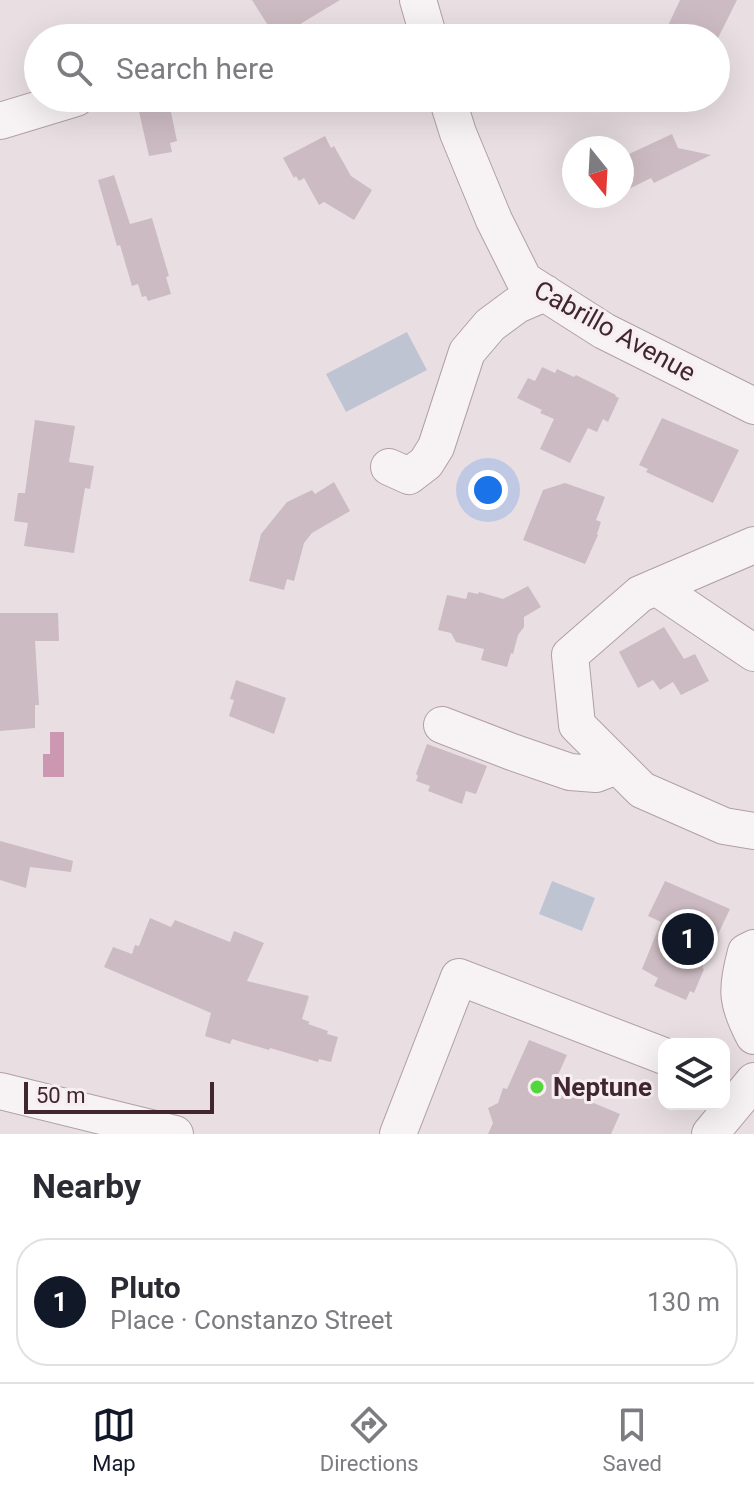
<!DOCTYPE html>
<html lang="en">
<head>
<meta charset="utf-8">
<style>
  :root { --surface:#fff; --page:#f7f7f7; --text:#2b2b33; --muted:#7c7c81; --line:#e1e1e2; --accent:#111827 }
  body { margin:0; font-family:Roboto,sans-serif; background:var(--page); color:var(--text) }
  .controls { position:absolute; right:24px; bottom:24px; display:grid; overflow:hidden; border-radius:16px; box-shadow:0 8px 32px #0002 }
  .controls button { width:72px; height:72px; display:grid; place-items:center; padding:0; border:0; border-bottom:2px solid var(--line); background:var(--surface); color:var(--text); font:40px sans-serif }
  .compass { position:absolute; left:562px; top:136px; width:72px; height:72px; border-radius:50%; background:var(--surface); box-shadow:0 8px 32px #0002; rotate:162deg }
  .scale { position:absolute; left:24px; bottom:20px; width:190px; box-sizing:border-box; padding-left:8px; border:4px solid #412630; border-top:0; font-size:22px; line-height:28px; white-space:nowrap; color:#412630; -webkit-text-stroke:6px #f6eef1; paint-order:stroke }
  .you { position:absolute; left:488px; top:490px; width:28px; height:28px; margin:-20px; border:6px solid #fff; border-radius:50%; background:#1a73e8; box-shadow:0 0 0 12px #1a73e833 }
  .badge { display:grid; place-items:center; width:52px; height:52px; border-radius:50%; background:var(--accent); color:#fff; font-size:26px; font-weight:700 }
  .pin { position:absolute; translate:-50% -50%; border:4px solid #fff; box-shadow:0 2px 8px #0006 }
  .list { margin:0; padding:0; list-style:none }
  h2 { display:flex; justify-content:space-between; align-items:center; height:104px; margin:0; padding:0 32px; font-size:34px }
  h2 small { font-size:26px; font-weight:400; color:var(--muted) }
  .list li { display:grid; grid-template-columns:52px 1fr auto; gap:24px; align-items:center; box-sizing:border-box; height:128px; margin:0 16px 16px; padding:0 16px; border:2px solid var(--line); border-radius:32px }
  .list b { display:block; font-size:30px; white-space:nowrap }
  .list p { margin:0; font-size:26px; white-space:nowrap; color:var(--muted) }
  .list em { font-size:26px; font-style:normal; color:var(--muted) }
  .icon { flex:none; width:44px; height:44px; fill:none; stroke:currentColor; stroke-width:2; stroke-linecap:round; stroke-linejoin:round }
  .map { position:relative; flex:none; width:754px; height:1134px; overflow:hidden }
  .search { position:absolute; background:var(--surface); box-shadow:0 8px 32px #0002; left:24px; right:24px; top:24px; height:88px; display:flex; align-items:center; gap:20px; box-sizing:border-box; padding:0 28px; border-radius:44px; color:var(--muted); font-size:30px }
  .sheet { height:248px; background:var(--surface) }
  nav { display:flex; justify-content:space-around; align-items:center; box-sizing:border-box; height:112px; border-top:2px solid var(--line); background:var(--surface); font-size:22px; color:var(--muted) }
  nav a { display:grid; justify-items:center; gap:4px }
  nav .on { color:var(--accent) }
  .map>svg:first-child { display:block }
  .green { fill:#bfc4d3 }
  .water { fill:#cc97b0 }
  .building { fill:#ccbbc2 }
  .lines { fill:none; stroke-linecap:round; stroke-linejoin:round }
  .minor-casing { stroke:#b0a0a6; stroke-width:38 }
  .minor { stroke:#f7f2f3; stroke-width:36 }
  .poi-dot { fill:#51d73b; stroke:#f6eef1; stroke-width:3 }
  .labels { text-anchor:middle; stroke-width:6; stroke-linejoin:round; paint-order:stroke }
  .street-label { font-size:26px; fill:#412630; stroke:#f6eef1 }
  .poi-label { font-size:26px; font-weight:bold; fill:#412630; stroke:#f6eef1; text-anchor:start }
</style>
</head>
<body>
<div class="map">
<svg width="754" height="1134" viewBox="0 0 754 1134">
  <rect width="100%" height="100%" fill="#e9dfe3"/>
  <!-- green -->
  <path class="green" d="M407,332l20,38 -81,42 -20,-38z
    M552,881l43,17 -13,33 -43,-17z"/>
  <!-- water -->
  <path class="water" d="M50,732h14v45h-21v-23h7z"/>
  <!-- building -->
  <path class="building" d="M252,0h88l-43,26 8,12h-29z
    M680,0h57l-19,38h-38l-14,-8z
    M136,98h32l9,43 -7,2 2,9 -23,4z
    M672,134l6,14 33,7 -57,28 -3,-5 -22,11v-35z
    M325,136l6,12 3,-2 17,30 21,14 -18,30 -30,-18 -5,3 -15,-27 -5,3 -3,-5 -2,2 -11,-20z
    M114,175l16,49 22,-6 17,58 -3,1 5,17 -23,7 -2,-5 -4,1 -4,-13 -6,2 -12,-41 -3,1 -19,-66z
    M542,367l13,6 2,-4 17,8 2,-2 40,20 -1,1 4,2 -11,24 -5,-3 -6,13 -9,-4 -18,35 -30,-14 14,-30 -14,-6 2,-3 -25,-12 11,-20 7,3z
    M662,418l77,32 -26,53 -67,-31 2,-3 -9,-4z
    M35,420l40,6 -6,36 25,4 -4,23 -5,-1 -11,65 -50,-7 4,-23 -14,-2 4,-28h7z
    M334,482l16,29 -38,22 -8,10 -10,38 -7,-2 -3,11 -35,-9 12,-47 26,-32 25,-12 3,4z
    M565,483l40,14 -9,23 5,2 -4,12 1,1 -13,29 -62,-24 20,-50z
    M528,586l13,21 -17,10v10l-6,8 -5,19 -2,-1 -4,14 -26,-7 3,-11 -28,-7 -5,-9 -13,-3 9,-35 19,4 2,-7 10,2 1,-2 24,7z
    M0,613h58l1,28h-24l4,64h-4v23l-35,3z
    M664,627l20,32 11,-5 14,27 -28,14 -8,-13 -13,8 -7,-10 -15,8 -19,-36z
    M236,680l50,18 -12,36 -45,-18 5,-16 -4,-1z
    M427,744l60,22 -11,28 -10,-3 -4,13 -34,-13 2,-5 -14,-5 2,-5 -2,-2z
    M0,841l73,20 -2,11 -41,-5 -4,21 -26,-8z
    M665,881l65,28 -28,59 2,1 -10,24 -4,-2 -4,9 -32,-14 4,-8 -16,-9 19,-47 -13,-6z
    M150,918l21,9 4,-7 55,22 4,-11 30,12 -17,38 62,15 -7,23 8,3 -2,2 20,7 -1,3 11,3 -7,25 -12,-3 -1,3 -48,-14 -1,2 -37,-11 -2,5 -25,-8 6,-23 -107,-46 9,-20 19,7 3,-9 4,1z
    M529,1040l38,15 -14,31 67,28 -9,20h-123l5,-11 -5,-15 10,-5 5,-15 4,1z"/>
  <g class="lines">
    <!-- minor casing -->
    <g class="minor-casing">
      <path id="minor" d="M418,0l11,38
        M447,98l11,35 36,87 30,60 80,51 150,75
        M0,121l76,-23
        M389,467l20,9 17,-13 10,-16 31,-95 23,-27 27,-20 28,-12
        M754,545l-114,49 -70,61 7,70 65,65 82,36 30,5
        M656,587l98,66
        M442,725l70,27 58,20 26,2 21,-8
        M754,948l-8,4c-10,37 -10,50 8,84
        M0,1091l175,43
        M398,1134l61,-157 205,79
        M710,1134l44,-53"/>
    </g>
    <!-- minor -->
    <use href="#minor" class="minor"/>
  </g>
  <!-- markers -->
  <circle class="poi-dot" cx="537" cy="1087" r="8"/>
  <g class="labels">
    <!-- street labels -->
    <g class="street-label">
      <text transform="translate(615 331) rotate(29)" y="9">Cabrillo Avenue</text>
    </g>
    <!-- poi labels -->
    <g class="poi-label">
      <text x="553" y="1096">Neptune</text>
    </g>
  </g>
</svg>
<div class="controls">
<button><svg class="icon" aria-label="layers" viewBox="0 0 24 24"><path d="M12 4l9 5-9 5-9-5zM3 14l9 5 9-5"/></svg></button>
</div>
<svg class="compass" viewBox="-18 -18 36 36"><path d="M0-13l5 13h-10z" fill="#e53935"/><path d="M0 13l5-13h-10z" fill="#7c7c81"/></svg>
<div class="scale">50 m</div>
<div class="you"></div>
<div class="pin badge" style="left:688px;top:939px">1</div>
<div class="search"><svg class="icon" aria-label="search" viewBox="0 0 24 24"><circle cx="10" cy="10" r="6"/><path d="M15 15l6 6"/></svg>Search here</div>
</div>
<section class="sheet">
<h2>Nearby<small></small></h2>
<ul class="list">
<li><span class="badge">1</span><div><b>Pluto</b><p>Place · Constanzo Street</p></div><em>130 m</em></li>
</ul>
</section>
<nav>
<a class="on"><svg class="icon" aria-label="map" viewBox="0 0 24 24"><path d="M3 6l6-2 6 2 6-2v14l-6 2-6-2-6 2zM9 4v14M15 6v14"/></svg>Map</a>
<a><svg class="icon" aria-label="directions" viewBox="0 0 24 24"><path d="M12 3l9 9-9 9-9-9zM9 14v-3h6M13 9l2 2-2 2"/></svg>Directions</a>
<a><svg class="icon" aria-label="saved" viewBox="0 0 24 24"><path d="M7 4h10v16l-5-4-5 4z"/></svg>Saved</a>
</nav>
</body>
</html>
